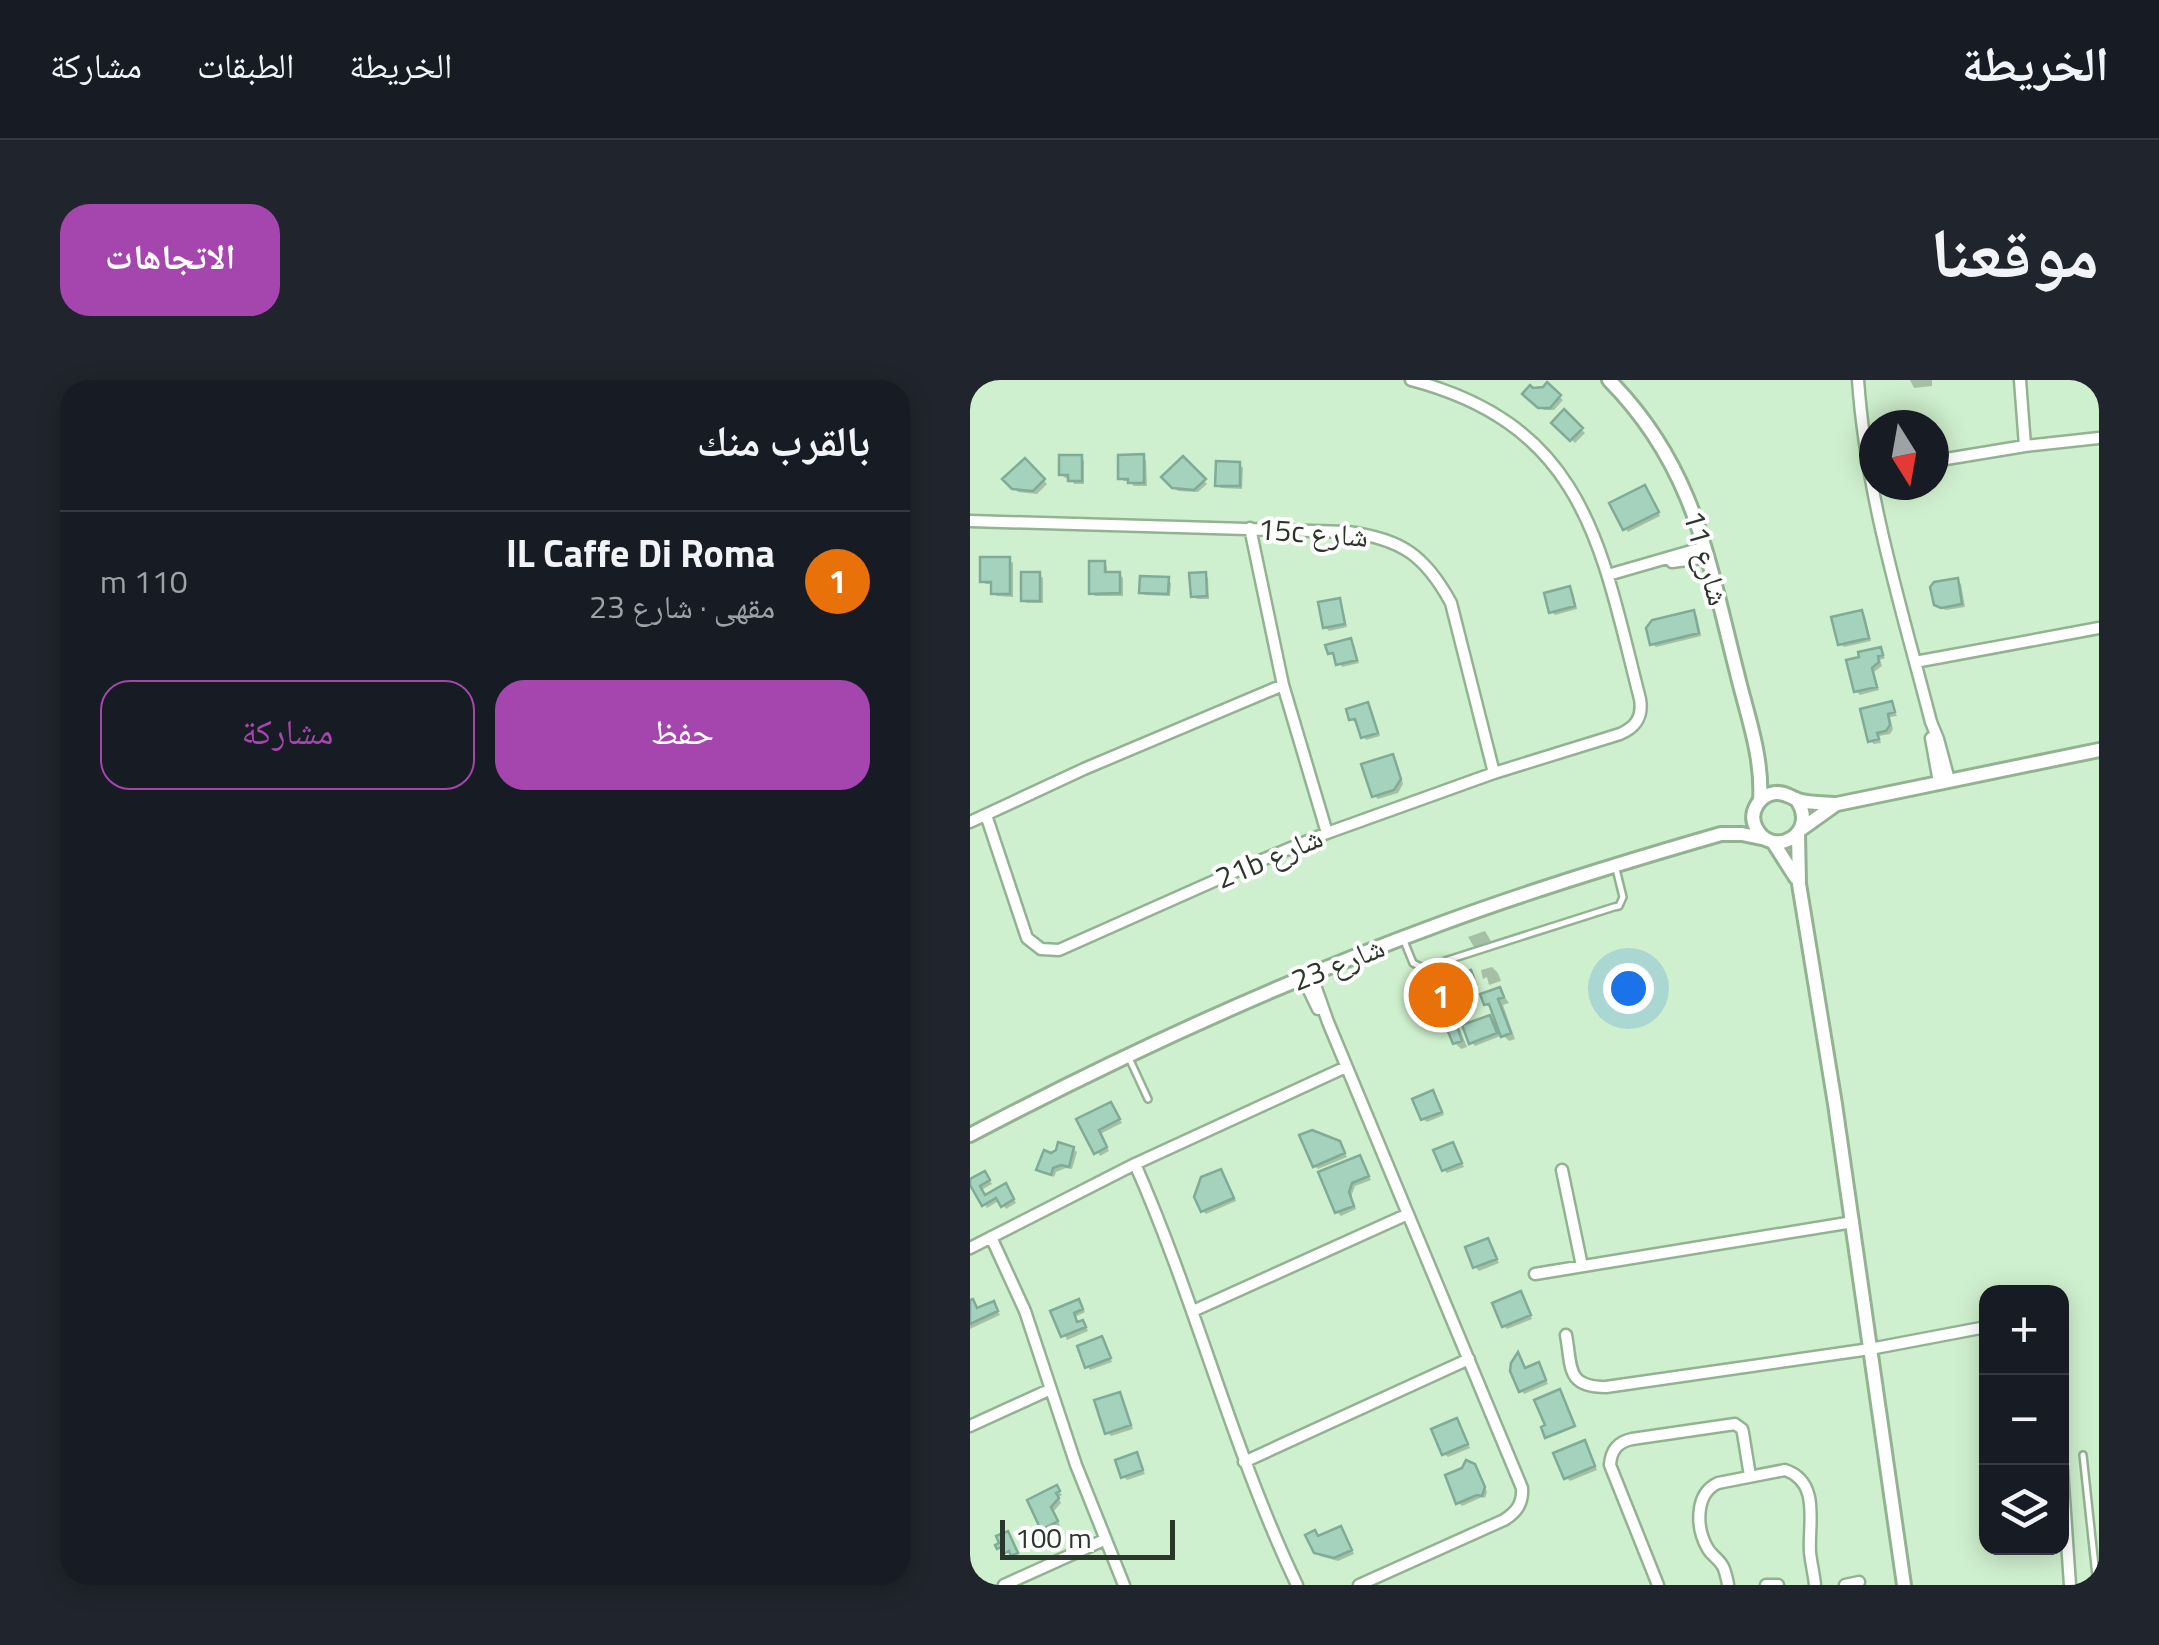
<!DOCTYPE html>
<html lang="ar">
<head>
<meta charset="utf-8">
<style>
  :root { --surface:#171b24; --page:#20242c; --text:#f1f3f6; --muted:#9ea1a6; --line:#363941; --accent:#a546ae }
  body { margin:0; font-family:"Titillium Web","Noto Naskh Arabic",sans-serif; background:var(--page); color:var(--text); direction:rtl }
  .controls { position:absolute; right:30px; bottom:30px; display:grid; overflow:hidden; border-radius:20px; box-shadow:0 5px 25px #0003 }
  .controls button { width:90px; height:90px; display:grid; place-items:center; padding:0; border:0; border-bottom:2px solid var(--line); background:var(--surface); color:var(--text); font:50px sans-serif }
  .compass { position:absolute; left:889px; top:30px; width:90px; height:90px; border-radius:50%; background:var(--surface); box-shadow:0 5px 25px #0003; rotate:169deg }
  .scale { position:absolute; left:30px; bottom:25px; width:175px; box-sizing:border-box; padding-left:10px; border:5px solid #2b372a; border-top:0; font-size:28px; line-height:35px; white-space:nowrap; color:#2b372a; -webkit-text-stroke:8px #fff; paint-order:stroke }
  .you { position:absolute; left:658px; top:608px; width:35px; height:35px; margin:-25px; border:8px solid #fff; border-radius:50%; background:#1a73e8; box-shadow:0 0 0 15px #1a73e833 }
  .badge { display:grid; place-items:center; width:65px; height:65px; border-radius:50%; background:var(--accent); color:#fff; font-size:32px; font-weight:700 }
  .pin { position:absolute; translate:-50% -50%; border:5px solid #fff; box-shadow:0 2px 10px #0006 }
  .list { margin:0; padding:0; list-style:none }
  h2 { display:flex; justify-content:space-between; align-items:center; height:130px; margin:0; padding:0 40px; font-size:42px }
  h2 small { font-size:32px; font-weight:400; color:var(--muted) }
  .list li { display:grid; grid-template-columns:65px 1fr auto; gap:30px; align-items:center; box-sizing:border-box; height:140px; padding:0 40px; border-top:2px solid var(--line) }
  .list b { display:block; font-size:38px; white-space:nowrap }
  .list p { margin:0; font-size:32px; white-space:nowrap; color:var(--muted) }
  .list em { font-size:32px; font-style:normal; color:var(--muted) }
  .actions { display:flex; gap:20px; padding:30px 40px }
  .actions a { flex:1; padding:22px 0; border:2px solid var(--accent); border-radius:30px; text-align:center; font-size:35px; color:var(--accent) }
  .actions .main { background:var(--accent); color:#fff }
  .icon { flex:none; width:55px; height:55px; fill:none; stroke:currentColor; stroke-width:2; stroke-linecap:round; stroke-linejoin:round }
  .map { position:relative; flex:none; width:1129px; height:1205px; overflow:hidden; direction:ltr; border-radius:30px }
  header { display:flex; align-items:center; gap:60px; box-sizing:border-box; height:140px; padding:0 50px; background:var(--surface); border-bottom:2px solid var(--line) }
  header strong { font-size:48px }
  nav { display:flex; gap:55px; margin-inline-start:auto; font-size:35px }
  .intro { display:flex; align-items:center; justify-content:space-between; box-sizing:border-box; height:240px; padding:0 60px }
  h1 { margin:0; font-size:70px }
  .button { padding:25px 45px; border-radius:30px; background:var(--accent); color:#fff; font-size:35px; font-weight:700 }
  main { display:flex; gap:60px; padding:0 60px }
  aside { flex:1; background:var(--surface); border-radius:30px; box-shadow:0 5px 25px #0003 }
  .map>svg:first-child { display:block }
  .shadow { fill:#0003 }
  .building { fill:#a5d2bc; stroke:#7fab97; stroke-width:2.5 }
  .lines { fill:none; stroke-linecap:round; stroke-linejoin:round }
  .service-casing { stroke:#93b292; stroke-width:10 }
  .minor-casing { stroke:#93b292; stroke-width:15 }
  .tertiary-casing { stroke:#93b292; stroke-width:18 }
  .service { stroke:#fff; stroke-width:5 }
  .minor { stroke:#fff; stroke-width:10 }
  .tertiary { stroke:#fff; stroke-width:12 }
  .labels { text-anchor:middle; stroke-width:8; stroke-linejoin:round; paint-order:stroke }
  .street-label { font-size:30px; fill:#2b372a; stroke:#fff }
</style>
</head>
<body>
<header>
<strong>الخريطة</strong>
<nav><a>الخريطة</a><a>الطبقات</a><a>مشاركة</a></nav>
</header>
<div class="intro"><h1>موقعنا</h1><a class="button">الاتجاهات</a></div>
<main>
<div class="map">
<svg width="1129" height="1205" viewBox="0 0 1129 1205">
  <rect width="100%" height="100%" fill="#cff0ce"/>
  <!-- shadow -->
  <path class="shadow" d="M940,0h22v6l-18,2z
    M577,6l16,14 -9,10h-10l-18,-16z
    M594,33l21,20 -10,10 -20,-20z
    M111,77l3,4v23h-10l-4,-6h-5l-3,-4z
    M173,77l3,3 1,26h-13l-5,-5h-5l-4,-3z
    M213,79l24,25 -9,8 -20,-1 -14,-14z
    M55,81l22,23 -10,10 -19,-2 -12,-13z
    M269,84l4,4 -1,21 -21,-1 -3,-3z
    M678,111l12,25 -32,16 -3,-4z
    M39,180l4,3v34l-16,-1 -3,-3 -1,-9h-7l-4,-3z
    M134,183l3,4v7h12l4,4v18h-28l-3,-3z
    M69,195l4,3v25h-16l-4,-3z
    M235,195l3,3 1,21h-12l-4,-3z
    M197,200l4,3 -1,13 -25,-1 -3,-3z
    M987,200l4,4 4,23 -19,3 -6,-2 -4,-4z
    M599,209l4,3 4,17 -22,6 -4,-4z
    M369,220l3,4 5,23 -18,4 -4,-4z
    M892,232l3,4 6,25 -27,6 -4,-3z
    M723,233l4,3 4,20 -45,11 -4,-3z
    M380,261l4,4 5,18 -17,4 -6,-11 -6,-3z
    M910,270l5,8 -5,2 2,6 -8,6 5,18 -19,5 -4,-4z
    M921,324l6,12 -7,1 3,12 -3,5 -11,2 2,7 -7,1 -4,-3z
    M398,325l3,4 9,27 -14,4 -3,-4 -5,-14 -3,1 -3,-4z
    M422,376l4,4 7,24 -5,9 -20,6 -4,-4z
    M515,551l6,10 -17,6 -6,-10z
    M522,587l6,6 3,8 -12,4 -2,-8 -4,2 -2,-9z
    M530,610l9,13 -6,2 12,34 -6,2 -6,-6 -28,11 -3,-4 18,-25 10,11 -8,-18 -6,-6z
    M482,638l6,6 9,23 -6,2 -6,-6z
    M466,717l8,18 -17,7 -4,-3z
    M141,725l11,18 -22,11 9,17 -9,5 -20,-36z
    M369,763l8,14 -29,12 -3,-3z
    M483,765l11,22 -17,6 -3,-3z
    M103,769l4,3 -5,17 -6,-1 -10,4 -2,5 -15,-8 12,-14z
    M390,778l11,22 -16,6 -4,11 5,12 -15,7 -4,-4z
    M250,792l16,29 -30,13 -3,-3z
    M18,798l4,6 -11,6 5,7 23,-7 7,13 -10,6 -6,-9 -13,8 -16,-26z
    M517,861l12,22 -20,8 -4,-4z
    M554,918l8,21 -25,10 -3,-3z
    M3,922l5,9 15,-7 7,11 -30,14v-26z
    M109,922l6,10 -10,5 3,7 8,2 2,5 -21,9 -13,-28z
    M132,959l10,23 -22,8 -3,-4z
    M568,985l10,19 -24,10 -3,-4 5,-19z
    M149,1014l4,4 10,31 -22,7 -4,-4z
    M490,1045l10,23 -22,9 -4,-3z
    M618,1067l9,23 -27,11 -4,-4z
    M166,1075l9,19 -18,6 -3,-3z
    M503,1086l5,5 9,21 -2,6 -3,-1 -20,9 -4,-4 6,-32z
    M86,1108l6,7 -4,2 3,6 -8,9 7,13 -13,7 -4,-4z
    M371,1149l13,25 -16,7 -18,-5 -4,-5 3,-13z"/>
  <!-- building -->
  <path class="building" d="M577,2l14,13 -11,13h-12l-16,-14 8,-9 3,3 10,-1z
    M594,29l19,19 -13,13 -19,-18z
    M174,74v29h-16v-4h-10v-24z
    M89,75h23v26h-14v-6h-9z
    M213,76l23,23 -12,11 -22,-2 -11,-11z
    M55,78l20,21 -12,12 -21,-2 -10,-10z
    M246,81l24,1v24h-25z
    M675,105l14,27 -36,18 -14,-27z
    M10,177h30v37h-19v-12h-11z
    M119,181h16v11h15v21l-31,1z
    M51,192h19v29h-19z
    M236,192l1,24 -16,1 -2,-24z
    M170,196l29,1 -1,17 -29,-1z
    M988,198l4,26 -21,4 -7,-3 -4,-18 4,-5z
    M600,206l5,20 -26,7 -5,-20z
    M370,218l5,26 -22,4 -5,-26z
    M724,230l5,23 -49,12 -4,-17 6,-8z
    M892,230l7,28 -31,7 -7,-28z
    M381,258l6,22 -21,5 -3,-12 -5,1 -3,-9z
    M911,267l2,8 -5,1 1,6 -7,6 5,19 -23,5 -8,-32 13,-3 -1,-5z
    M922,321l3,11 -7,2 2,11 -4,6 -9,2 2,6 -11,3 -8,-33z
    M398,322l10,31 -17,5 -6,-19 -6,1 -3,-11z
    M423,374l8,25 -7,11 -22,7 -11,-33z
    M501,590l5,14 -18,7 -5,-14z
    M471,601l10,25 -10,4 -9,-25z
    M530,607l4,10 -6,2 13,34 -10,4 -12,-33 -5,1 -4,-11z
    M483,635l9,26 -9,3 -10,-25z
    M520,635l7,18 -28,11 -7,-19z
    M463,710l9,22 -21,8 -9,-21z
    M141,722l9,17 -21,11 8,17 -13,7 -18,-35z
    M342,750l28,11 5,12 -32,14 -14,-32z
    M88,762l16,5 -5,20 -8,-2 -8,3 -2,7 -15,-5 8,-20 7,3 5,-3z
    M483,762l9,21 -20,8 -9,-21z
    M390,775l9,21 -17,7 -3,9 5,14 -19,7 -17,-41z
    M251,789l13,29 -33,14 -7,-15 7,-20z
    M15,791l5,9 -10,6 5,9 21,-12 8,16 -13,8 -5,-9 -14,8 -12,-21v-6z
    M518,858l9,21 -24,9 -8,-21z
    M551,911l10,24 -29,12 -10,-24z
    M3,919l4,9 17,-7 4,10 -28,13v-24z
    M109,919l4,10 -9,4 3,9 6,-2 3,7 -25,10 -11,-26z
    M132,956l9,22 -26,10 -8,-22z
    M548,972l7,16 14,-6 7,18 -27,12 -9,-21 1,-8z
    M590,1009l15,37 -30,12 -4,-11 4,-2 -11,-25z
    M150,1012l11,33 -26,9 -11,-34z
    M487,1038l11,26 -26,11 -11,-26z
    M615,1060l10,26 -31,13 -11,-26z
    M167,1072l6,18 -22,8 -6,-18z
    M496,1080l9,4 10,23 -3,9 -5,-1 -21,9 -11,-29 17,-7z
    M87,1105l3,6 -4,2 3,5 -8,9 7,14 -17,9 -14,-30z
    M371,1146l11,24 -18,8 -20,-5 -9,-18 10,-5 3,6z
    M38,1151l10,22 -7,3 -2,-5 -6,3 -2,-7 -4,2 -2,-4 4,-2 -3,-7z"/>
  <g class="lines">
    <!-- service casing -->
    <g class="service-casing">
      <path id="service" d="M434,561l9,22 10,5 191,-61 5,-1 4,-9 -7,-28
        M159,678l19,41
        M1113,1075l14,130"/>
    </g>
    <!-- minor casing -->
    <g class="minor-casing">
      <path id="minor" d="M888,0c8,116 44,230 73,342l7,17 11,41
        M1050,0l5,66
        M964,81l91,-15 74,-8
        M0,141l378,11c53,7 77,23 103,71l43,170
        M280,148l33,157 44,148
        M702,182l36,-5
        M638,195l97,-28
        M945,282l184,-34
        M961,358l8,44
        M16,435l41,123 14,11 18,1 191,-85 77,-32 167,-60 126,-39c16,-7 23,-17 20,-35 -39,-152 -54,-273 -229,-319
        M0,442l114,-53 199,-84
        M341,594l17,48 194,466c1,15 -5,24 -18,32l-145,65
        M333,598l15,31
        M165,784c61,138 97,285 162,421
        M592,790l20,96
        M21,857l34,74 51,154 48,120
        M0,868l165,-84 211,-97
        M565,894l318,-52
        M223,931l215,-97
        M596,955c6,33 0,52 40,52l264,-38 116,-22
        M0,1046l81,-37
        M274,1082l225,-103
        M1092,1089l8,116
        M34,1205l100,-45
        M688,1205l-48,-120c1,-15 8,-23 22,-26l103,-15 7,5 1,4 7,43
        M758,1205c0,-2 -3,-14 -4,-16 -3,-9 -11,-12 -16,-20 -12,-20 -14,-55 10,-66l67,-13c36,12 23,54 25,82 1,11 4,22 5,33
        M796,1205h12
        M875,1205l14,-3"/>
    </g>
    <!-- tertiary casing -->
    <g class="tertiary-casing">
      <path id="tertiary" d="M639,0c86,87 99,180 128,293 10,42 26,84 23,128
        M826,419c25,34 -24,61 -40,29 -8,-15 3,-33 19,-35 10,-1 15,4 23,7 12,4 27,3 39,4l262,-54
        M830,450l35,-25
        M828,453l1,51 36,220 69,481
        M803,462l23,36
        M0,755c152,-80 309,-152 470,-211 92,-34 187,-63 281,-90h21l24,5"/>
    </g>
    <!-- service -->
    <use href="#service" class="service"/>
    <!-- minor -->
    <use href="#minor" class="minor"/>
    <!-- tertiary -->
    <use href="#tertiary" class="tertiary"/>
  </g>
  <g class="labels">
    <!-- street labels -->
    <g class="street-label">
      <text transform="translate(343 153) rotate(4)" y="10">15c شارع</text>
      <text transform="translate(736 178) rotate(74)" y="10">شارع 11</text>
      <text transform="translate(299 478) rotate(-23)" y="10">21b شارع</text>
      <text transform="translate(368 584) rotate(-22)" y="10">شارع 23</text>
    </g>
  </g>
</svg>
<div class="controls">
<button>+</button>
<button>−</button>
<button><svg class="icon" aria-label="layers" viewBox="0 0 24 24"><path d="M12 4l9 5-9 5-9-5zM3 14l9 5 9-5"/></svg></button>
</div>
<svg class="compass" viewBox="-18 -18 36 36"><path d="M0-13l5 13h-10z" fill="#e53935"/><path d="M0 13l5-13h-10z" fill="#9ea1a6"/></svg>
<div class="scale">100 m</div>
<div class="you"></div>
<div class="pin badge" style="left:471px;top:615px;background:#e8710a">1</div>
</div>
<aside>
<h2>بالقرب منك<small></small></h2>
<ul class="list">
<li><span class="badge" style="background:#e8710a">1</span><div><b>IL Caffe Di Roma</b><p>مقهى · شارع 23</p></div><em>110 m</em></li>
</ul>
<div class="actions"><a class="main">حفظ</a><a>مشاركة</a></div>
</aside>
</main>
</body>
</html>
